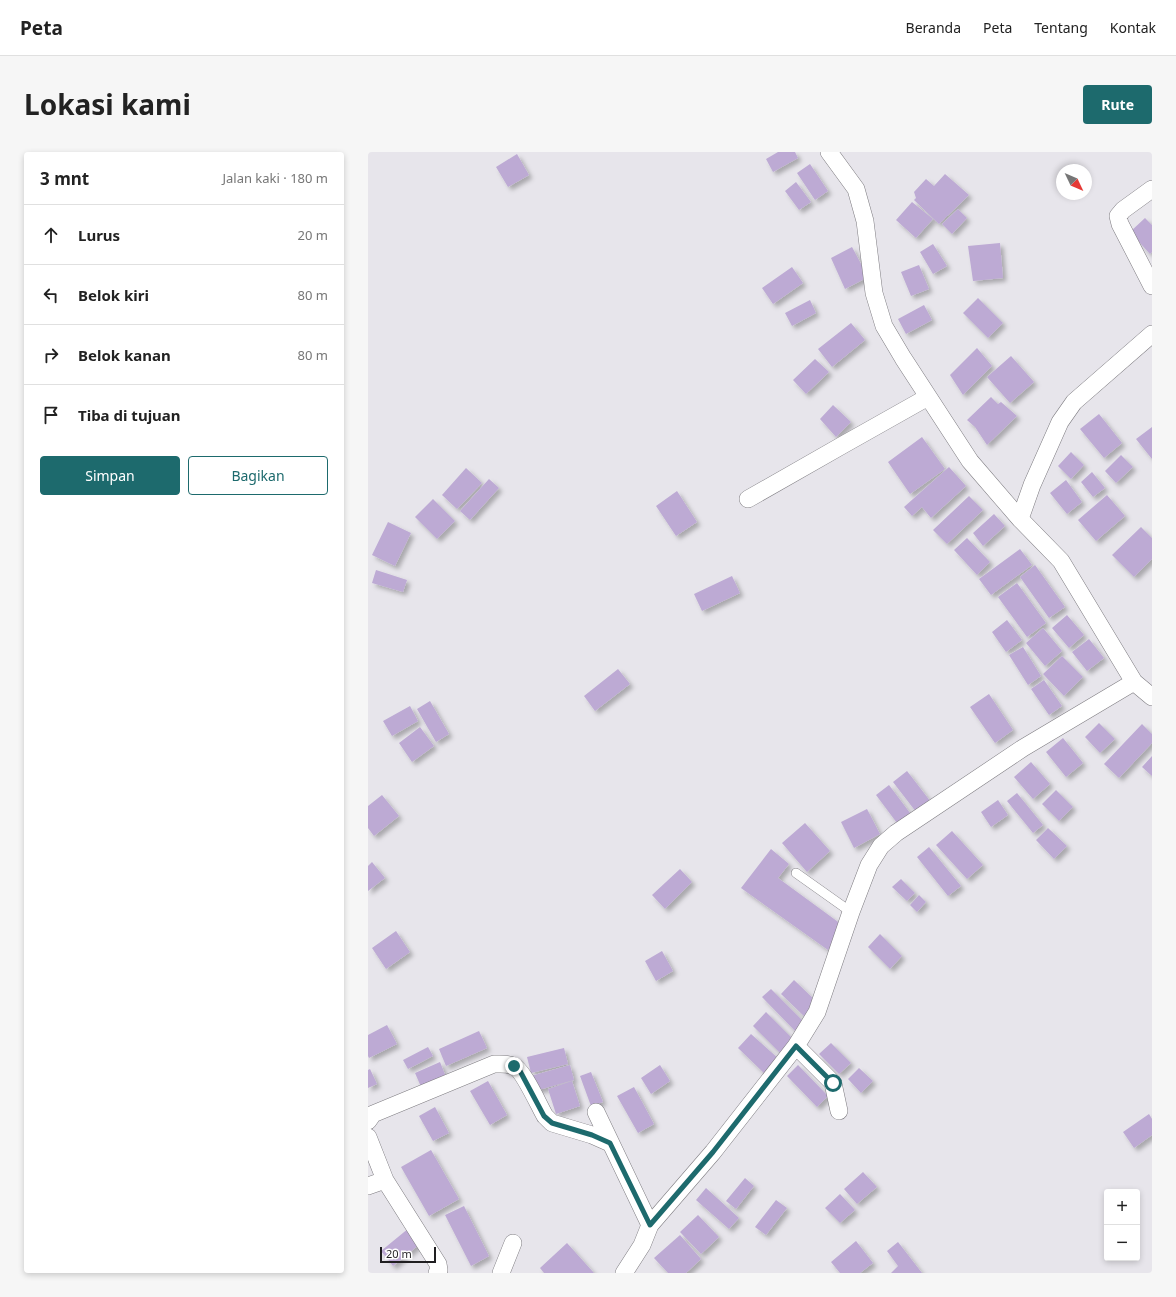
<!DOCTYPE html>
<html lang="id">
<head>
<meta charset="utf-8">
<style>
  :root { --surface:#fff; --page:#f6f6f6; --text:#222; --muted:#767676; --line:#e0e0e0; --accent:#1d6a6d }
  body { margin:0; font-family:"Noto Sans",sans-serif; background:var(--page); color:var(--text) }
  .controls { position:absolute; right:12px; bottom:12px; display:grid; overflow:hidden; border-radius:4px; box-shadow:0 2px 6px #0003 }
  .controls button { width:36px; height:36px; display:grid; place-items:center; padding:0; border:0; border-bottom:1px solid var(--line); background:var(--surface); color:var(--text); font:20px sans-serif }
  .compass { position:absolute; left:688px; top:12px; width:36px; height:36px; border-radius:50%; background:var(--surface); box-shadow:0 2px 6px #0003; rotate:134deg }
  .scale { position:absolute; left:12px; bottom:10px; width:56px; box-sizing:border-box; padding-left:4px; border:2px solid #201f21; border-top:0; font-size:11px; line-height:14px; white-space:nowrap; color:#201f21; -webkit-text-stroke:3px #fff; paint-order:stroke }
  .stop { position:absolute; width:12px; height:12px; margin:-9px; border:3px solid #1d6a6d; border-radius:50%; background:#fff }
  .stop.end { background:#1d6a6d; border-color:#fff; box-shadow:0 1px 4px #0008 }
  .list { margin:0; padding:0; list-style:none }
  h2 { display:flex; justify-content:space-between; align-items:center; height:52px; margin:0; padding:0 16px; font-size:17px }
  h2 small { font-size:13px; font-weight:400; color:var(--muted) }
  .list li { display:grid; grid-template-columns:26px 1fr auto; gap:12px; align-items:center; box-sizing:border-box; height:60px; padding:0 16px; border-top:1px solid var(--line) }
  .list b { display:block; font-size:15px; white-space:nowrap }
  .list em { font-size:13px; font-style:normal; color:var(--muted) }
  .actions { display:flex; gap:8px; padding:12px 16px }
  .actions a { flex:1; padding:9px 0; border:1px solid var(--accent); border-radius:4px; text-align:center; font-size:14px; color:var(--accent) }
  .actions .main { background:var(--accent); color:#fff }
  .icon { flex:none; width:22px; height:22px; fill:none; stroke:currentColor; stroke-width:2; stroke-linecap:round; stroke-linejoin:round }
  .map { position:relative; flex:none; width:784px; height:1121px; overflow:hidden; border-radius:4px }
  header { display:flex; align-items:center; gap:24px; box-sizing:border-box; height:56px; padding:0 20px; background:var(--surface); border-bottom:1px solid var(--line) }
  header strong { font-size:19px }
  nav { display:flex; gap:22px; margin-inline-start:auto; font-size:14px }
  .intro { display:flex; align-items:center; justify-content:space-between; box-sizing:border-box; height:96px; padding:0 24px }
  h1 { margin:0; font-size:28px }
  .button { padding:10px 18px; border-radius:4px; background:var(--accent); color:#fff; font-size:14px; font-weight:700 }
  main { display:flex; gap:24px; padding:0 24px }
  aside { flex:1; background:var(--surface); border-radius:4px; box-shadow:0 2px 6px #0003 }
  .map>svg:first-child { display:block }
  .building { fill:#bdaad4; filter:url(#shadow) }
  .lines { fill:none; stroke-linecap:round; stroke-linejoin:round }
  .service-casing { stroke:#7e7c81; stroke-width:10 }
  .minor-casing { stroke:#7e7c81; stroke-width:18 }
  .service { stroke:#fff; stroke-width:9 }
  .minor { stroke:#fff; stroke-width:17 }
  .route { stroke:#1d6a6d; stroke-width:5 }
</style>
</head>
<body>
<header>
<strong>Peta</strong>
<nav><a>Beranda</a><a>Peta</a><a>Tentang</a><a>Kontak</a></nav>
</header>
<div class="intro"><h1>Lokasi kami</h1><a class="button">Rute</a></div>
<main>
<aside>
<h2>3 mnt<small>Jalan kaki · 180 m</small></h2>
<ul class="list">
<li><svg class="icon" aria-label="ahead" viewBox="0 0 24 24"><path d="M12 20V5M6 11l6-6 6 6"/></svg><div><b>Lurus</b></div><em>20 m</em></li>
<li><svg class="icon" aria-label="left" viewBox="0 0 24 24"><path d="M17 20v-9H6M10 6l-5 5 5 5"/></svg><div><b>Belok kiri</b></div><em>80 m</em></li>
<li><svg class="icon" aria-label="right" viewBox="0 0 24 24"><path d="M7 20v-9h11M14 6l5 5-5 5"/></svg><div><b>Belok kanan</b></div><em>80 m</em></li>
<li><svg class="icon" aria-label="arrive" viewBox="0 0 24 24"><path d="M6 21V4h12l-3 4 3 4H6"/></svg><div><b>Tiba di tujuan</b></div></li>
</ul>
<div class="actions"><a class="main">Simpan</a><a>Bagikan</a></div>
</aside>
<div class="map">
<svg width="784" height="1121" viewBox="0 0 784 1121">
  <defs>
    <filter id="shadow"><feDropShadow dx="3.5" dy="3.5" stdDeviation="2" flood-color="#0004"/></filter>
  </defs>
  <rect width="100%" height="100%" fill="#e7e5eb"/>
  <!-- building -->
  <path class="building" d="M410,0h17l3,6 -25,14 -7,-13z
    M149,2l12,21 -21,12 -12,-20z
    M442,12l18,27 -13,9 -18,-27z
    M577,22l24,21 -30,29 -25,-24 2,-2 -2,-6 12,-13 8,7z
    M428,30l15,20 -12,8 -14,-19z
    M544,50l21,17 -17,19 -20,-18z
    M590,57l9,9 -15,16 -10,-10z
    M777,66l7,7v27l-2,2 -20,-22z
    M632,91l3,35 -30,3 -5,-35z
    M565,92l14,22 -14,8 -13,-22z
    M484,95l16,30 -23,12 -14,-31z
    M551,113l10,24 -18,7 -10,-24z
    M424,115l11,16 -30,21 -11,-16z
    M610,146l25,25 -15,15 -25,-25z
    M442,148l6,13 -24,13 -7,-13z
    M556,153l8,15 -26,14 -8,-15z
    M483,171l14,17 -33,27 -14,-18z
    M609,196l15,18 -29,29 -13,-20z
    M643,204l23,26 -24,21 -23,-26z
    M447,207l14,13 -23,22 -13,-14z
    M623,245l7,7 3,-2 16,14 -30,29 -12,-18 -8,-7z
    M465,253l18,17 -15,15 -16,-18z
    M731,262l23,29 -18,15 -24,-29z
    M784,275v32l-16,-20z
    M554,285l23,32 -35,25 -22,-32z
    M703,300l13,13 -13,14 -13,-13z
    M753,303l12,12 -17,16 -11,-12z
    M581,315l17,19 -35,32 -9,-11 -10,9 -8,-9z
    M98,316l16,15 -25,26 -15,-14z
    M724,320l13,16 -12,9 -12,-15z
    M121,327l10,9 -29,32 -10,-9z
    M698,328l16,22 -15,12 -17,-21z
    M309,339l20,31 -21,14 -20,-30z
    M739,343l18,21 -29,25 -18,-21z
    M601,344l14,14 -36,34 -14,-14z
    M65,347l22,22 -18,18 -22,-22z
    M626,362l11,12 -22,20 -10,-13z
    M20,370l23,11 -16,33 -23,-11z
    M773,375l11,11v21l-18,18 -22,-22z
    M599,386l23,24 -13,13 -23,-25z
    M652,397l12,16 -41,30 -12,-16z
    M667,413l30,42 -16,11 -29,-41z
    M8,418l31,10 -4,12 -31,-9z
    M364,424l8,17 -38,18 -8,-17z
    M649,431l29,40 -19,14 -29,-40z
    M699,463l17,20 -15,13 -17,-20z
    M639,468l15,20 -16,12 -14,-20z
    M675,476l19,23 -17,15 -19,-23z
    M721,487l15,19 -17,13 -15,-19z
    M655,495l18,29 -13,9 -19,-30z
    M694,504l21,21 -19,19 -21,-22z
    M250,517l12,15 -35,27 -11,-15z
    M676,528l18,26 -13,9 -18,-26z
    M621,542l24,36 -18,13 -25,-36z
    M62,549l19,33 -13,8 -19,-33z
    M42,554l8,15 -26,15 -9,-15z
    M731,571l16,16 -15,14 -15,-16z
    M774,572l10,10v9l-33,35 -15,-14z
    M52,575l14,19 -22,16 -13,-19z
    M695,586l20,25 -17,14 -20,-25z
    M784,604v20l-10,-9z
    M663,610l19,22 -17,15 -19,-22z
    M539,619l27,35 -14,11 -27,-35z
    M521,633l24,32 -13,10 -24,-32z
    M688,638l17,17 -14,14 -17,-17z
    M649,641l26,32 -10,8 -26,-32z
    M14,643l17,21 -25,20 -6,-8v-22z
    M630,648l10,15 -17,12 -10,-15z
    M499,657l13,25 -26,14 -13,-26z
    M437,671l25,28 -23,21 -25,-29z
    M680,676l19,18 -13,13 -18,-19z
    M584,679l31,34 -16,14 -31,-34z
    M561,695l32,39 -13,10 -31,-39z
    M403,697l18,15 -11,14 67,49 -17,23 -87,-62z
    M4,710l13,16 -17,13v-25z
    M312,717l12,13 -27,27 -13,-14z
    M533,727l14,14 -8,8 -15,-14z
    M551,743l7,7 -9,10 -7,-7z
    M28,779l14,21 -24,17 -14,-21z
    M512,782l22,22 -12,13 -22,-22z
    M294,799l11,20 -17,10 -11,-20z
    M426,828l24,23 -13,14 -24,-23z
    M403,837l35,35 -9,9 -35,-36z
    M398,860l29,29 -13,14 -29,-29z
    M19,873l10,19 -28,14 -1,-2v-21z
    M111,879l8,17 -41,18 -7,-17z
    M383,882l29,26 -14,15 -28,-27z
    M463,891l20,20 -12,11 -20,-20z
    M60,895l5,9 -25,13 -5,-9z
    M196,896l4,16 -37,9 -4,-16z
    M72,910l6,15 -24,12 -7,-16z
    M202,913l4,15 -39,11 -4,-15z
    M292,913l10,16 -19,13 -10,-16z
    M430,913l30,31 -11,11 -30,-31z
    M491,916l14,13 -12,12 -13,-14z
    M2,917l7,15 -9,4v-18z
    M223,920l12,30 -12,4 -11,-30z
    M120,929l19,34 -17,10 -20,-34z
    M204,929l8,25 -24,8 -8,-25z
    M266,935l20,37 -16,9 -21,-37z
    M67,955l14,26 -16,8 -14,-25z
    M781,962l3,5v16l-18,13 -11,-16z
    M63,998l28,49 -30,17 -28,-49z
    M495,1020l14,15 -20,17 -13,-15z
    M377,1026l9,8 -18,23 -10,-8z
    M338,1036l33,30 -10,11 -33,-29z
    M472,1042l15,16 -15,13 -15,-15z
    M408,1048l11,8 -21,27 -11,-8z
    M96,1054l25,50 -18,10 -26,-51z
    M330,1063l21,22 -18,17 -21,-22z
    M41,1076l12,15 -28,23 -12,-15z
    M312,1083l21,24 -15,14h-18l-14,-15z
    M488,1089l17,22 -13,10h-20l-9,-11z
    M530,1090l24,31h-31l7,-7 -11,-15z
    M199,1091l27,30h-50l-4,-5z"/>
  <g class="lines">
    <!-- service casing -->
    <g class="service-casing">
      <path id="service" d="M428,721l55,39"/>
    </g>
    <!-- minor casing -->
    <g class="minor-casing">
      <path id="minor" d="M461,0l27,37 9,32 9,72 10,33 19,32 67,103 50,58 41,42 73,121 18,15
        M784,37l-29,21 -5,6 2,8 32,62
        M380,347l93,-53 87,-49
        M652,367l12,-34 28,-63 14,-20 78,-68
        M428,894l37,37 6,28
        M228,960l54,113
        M0,969l5,-7 121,-50c6,0 13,-1 19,2 10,3 26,40 32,50l7,7 40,12 18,8
        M0,985l17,43 53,84 1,6 -2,3
        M0,1034l17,-6
        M133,1121l12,-30
        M256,1121l18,-28 8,-20 63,-73 83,-106 21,-34 34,-100 18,-47 12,-19 15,-13 127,-85 111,-66"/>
    </g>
    <!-- service -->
    <use href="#service" class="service"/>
    <!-- minor -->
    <use href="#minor" class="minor"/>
  </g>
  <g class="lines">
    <!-- route -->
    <path class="route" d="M146,914l6,5 24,45 8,7 40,12 18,8 40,82 63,-73 83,-106 37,37"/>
  </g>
</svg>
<div class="controls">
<button>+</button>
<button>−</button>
</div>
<svg class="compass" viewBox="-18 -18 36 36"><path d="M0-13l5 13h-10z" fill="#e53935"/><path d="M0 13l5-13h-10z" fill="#767676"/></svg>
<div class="scale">20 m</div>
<div class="stop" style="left:465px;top:931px"></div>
<div class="stop end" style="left:146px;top:914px"></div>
</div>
</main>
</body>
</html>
